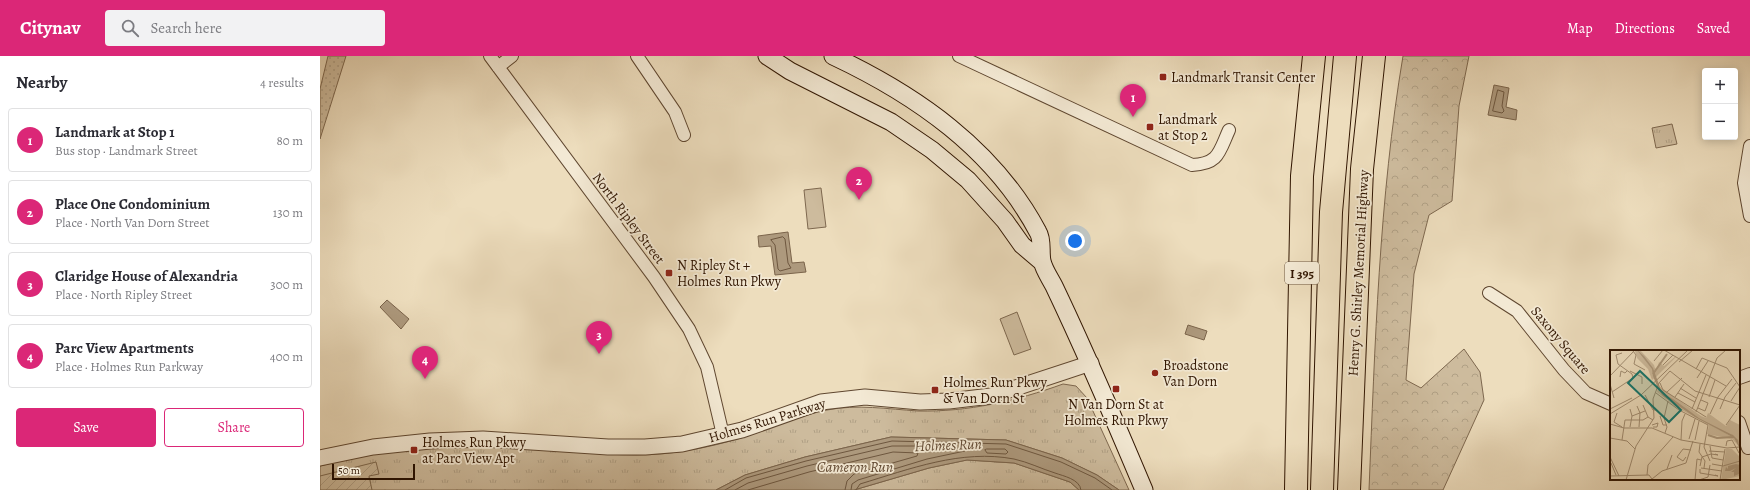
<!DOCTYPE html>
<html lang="en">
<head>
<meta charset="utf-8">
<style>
  :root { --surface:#fff; --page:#f2f2f3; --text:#2b2b33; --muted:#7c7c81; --line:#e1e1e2; --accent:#db2777 }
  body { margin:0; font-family:Alegreya,serif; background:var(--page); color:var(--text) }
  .controls { position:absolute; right:12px; top:12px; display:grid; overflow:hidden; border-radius:4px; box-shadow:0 2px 10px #0003 }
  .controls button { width:36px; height:36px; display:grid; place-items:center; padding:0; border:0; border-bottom:1px solid var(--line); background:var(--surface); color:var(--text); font:20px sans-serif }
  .scale { position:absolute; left:12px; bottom:10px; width:83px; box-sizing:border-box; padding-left:4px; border:2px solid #301501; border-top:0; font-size:11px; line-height:14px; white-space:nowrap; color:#301501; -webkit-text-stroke:3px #f3e9d4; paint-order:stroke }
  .you { position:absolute; left:755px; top:185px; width:14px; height:14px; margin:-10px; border:3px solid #fff; border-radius:50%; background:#1a73e8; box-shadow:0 0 0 6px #1a73e833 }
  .badge { display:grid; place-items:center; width:26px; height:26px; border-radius:50%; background:var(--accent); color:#fff; font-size:13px; font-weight:700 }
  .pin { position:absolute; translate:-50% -33px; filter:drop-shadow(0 1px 2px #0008) }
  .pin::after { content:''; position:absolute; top:21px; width:14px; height:12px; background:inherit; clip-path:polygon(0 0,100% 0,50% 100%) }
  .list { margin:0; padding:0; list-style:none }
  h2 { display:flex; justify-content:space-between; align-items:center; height:52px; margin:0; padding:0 16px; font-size:17px }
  h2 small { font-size:13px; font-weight:400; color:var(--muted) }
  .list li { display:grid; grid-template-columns:26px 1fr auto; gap:12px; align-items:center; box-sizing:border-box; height:64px; margin:0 8px 8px; padding:0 8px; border:1px solid var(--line); border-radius:4px }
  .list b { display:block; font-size:15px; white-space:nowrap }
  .list p { margin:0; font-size:13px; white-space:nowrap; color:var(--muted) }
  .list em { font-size:13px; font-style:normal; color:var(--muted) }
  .actions { display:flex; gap:8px; padding:12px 16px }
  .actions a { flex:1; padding:9px 0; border:1px solid var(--accent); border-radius:4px; text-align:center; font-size:14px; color:var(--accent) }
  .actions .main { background:var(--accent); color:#fff }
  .icon { flex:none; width:22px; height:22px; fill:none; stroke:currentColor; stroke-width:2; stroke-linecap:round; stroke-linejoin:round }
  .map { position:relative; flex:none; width:1430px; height:434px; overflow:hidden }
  header { display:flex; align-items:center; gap:24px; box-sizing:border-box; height:56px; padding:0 20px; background:var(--accent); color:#fff }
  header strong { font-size:19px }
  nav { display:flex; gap:22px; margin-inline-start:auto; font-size:14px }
  .search { width:280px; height:36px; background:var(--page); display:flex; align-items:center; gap:10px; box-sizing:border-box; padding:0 14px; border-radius:4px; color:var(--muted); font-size:15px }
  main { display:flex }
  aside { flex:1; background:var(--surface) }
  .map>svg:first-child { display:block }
  .grass { fill:url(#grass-dots); stroke:#7e684f }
  .forest { fill:url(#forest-crowns); stroke:#7e684f }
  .park { fill:url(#park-tufts); stroke:#7e684f }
  .garden { fill:url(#garden-furrows); stroke:#7e684f }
  .pitch { fill:#cdbb9d; stroke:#7e684f }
  .water { fill:#ad997d; stroke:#7b644b }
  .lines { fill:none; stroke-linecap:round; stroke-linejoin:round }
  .shore { stroke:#6e573f; stroke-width:1 }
  .minor-casing { stroke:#5f4730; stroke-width:14 }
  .tertiary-casing { stroke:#5f4730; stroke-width:17 }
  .secondary-casing { stroke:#301501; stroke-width:19 }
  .motorway-casing { stroke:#301501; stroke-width:24 }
  .minor { stroke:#f3e9d4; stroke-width:12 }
  .tertiary { stroke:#f3e9d4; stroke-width:15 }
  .secondary { stroke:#f3e9d4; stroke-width:17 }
  .motorway { stroke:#edddbd; stroke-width:22 }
  .poi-dot { fill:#8f2418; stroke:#f3e9d4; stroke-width:1.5 }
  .labels { text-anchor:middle; stroke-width:3.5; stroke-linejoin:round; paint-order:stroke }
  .shield { fill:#f3e9d4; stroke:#6a5540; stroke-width:1 }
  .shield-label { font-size:13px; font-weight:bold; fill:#301501 }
  .poi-label { font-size:14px; fill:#301501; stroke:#f3e9d4; text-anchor:start }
  .street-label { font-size:14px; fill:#301501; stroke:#f3e9d4 }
  .water-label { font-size:15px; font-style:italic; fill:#624a33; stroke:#f3e9d4 }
  .inset-river { fill:none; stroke:#ad997d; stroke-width:2 }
  .inset-road { fill:none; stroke:#a18d72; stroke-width:1 }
  .view { fill:#0f766e; fill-opacity:0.15; stroke:#0f766e; stroke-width:2 }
  .inset-edge { fill:none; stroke:#301501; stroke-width:2 }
</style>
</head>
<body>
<header>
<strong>Citynav</strong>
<div class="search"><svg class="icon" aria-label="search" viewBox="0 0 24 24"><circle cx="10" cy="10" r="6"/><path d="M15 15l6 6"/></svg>Search here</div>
<nav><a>Map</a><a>Directions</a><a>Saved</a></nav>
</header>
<main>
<aside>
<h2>Nearby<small>4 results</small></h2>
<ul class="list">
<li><span class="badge">1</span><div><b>Landmark at Stop 1</b><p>Bus stop · Landmark Street</p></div><em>80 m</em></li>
<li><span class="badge">2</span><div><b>Place One Condominium</b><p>Place · North Van Dorn Street</p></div><em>130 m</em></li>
<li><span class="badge">3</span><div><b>Claridge House of Alexandria</b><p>Place · North Ripley Street</p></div><em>300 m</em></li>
<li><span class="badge">4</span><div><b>Parc View Apartments</b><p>Place · Holmes Run Parkway</p></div><em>400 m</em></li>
</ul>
<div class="actions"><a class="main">Save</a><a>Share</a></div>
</aside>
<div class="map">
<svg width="1430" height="434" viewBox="0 0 1430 434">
  <defs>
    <pattern id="grass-dots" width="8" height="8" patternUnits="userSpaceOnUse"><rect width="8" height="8" fill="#cdbb9d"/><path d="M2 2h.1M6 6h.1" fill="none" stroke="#b0a085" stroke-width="1.8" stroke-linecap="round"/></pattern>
    <pattern id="forest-crowns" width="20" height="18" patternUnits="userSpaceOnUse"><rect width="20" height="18" fill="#cdbb9d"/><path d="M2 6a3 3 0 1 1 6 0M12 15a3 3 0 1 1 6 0" fill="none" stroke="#b0a085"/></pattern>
    <pattern id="park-tufts" width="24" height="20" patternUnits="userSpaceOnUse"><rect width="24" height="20" fill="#cdbb9d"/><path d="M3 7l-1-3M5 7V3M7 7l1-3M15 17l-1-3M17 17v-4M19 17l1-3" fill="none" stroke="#b0a085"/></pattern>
    <pattern id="garden-furrows" width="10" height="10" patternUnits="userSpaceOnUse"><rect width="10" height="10" fill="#cdbb9d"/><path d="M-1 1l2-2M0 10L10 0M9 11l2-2" fill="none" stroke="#b0a085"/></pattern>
  </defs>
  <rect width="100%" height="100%" fill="#edddbd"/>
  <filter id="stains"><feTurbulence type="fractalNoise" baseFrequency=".005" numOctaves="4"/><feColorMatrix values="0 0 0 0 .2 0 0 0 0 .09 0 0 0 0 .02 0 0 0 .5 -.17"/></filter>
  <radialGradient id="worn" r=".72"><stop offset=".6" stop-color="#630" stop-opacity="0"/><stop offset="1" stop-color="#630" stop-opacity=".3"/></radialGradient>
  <!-- grass -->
  <path class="grass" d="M8,0h18l-26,83v-50z"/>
  <!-- forest -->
  <path class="forest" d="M1083,0h66l-10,50 -7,95 -23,14 -15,59 -8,106 15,8 43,-39 16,23 4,28 -41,90h-74c6,-145 10,-291 34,-434z"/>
  <!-- park -->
  <path class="park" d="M1352,68l5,20 -21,4 -4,-20z
    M743,328l13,2 11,12 42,92h-10l-22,-15 -35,-17 -56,-18 -115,-3 -86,20 -60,18 -29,15h-396v-24c65,-17 136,-24 203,-20 38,3 75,9 113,9 36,0 71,-7 105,-17 29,-9 57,-22 86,-28 30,-6 61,-1 91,1 50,1 98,-10 145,-27z
    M647,404l47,3 56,19 9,8h-225l75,-22z"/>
  <!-- garden -->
  <path class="garden" d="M56,406l3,12 -10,2 3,14h-52v-14z"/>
  <!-- pitch -->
  <path class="pitch" d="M501,132l5,39 -18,2 -4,-39z
    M697,256l14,37 -17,6 -14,-36z"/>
  <!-- water -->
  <path class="water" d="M1174,29l15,3 -3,19 11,3 -1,10 -28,-5z
    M468,176l4,31 12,-1 2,10 -31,3 -4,-29 -12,1 -1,-11z
    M67,244l22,19 -8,10 -21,-22z
    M868,269l19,6 -3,9 -19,-6z
    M571,381l115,3 56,18 35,17 22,15h-40l-9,-8 -56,-19 -47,-3 -38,8 -75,22h-138l29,-15 60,-18z"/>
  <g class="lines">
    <!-- shore -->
    <path class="shore" d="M1178,34l6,2 -2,14 2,5 -2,2 -9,-2z
      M463,181l2,2 3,24 3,5 -11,3 -2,-2 -3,-24 -4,-5z
      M667,393h18l3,3 -2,2 -19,-1 -2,-3z
      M405,434l21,-12 60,-17 86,-20 114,3 55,18 34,16 17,12
      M415,434l13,-7 59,-17 85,-20h45l29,3 -1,2 -38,8 -69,21 -6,4 -1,6
      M428,434l61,-18 84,-20 25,1 -1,3 -63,18 -7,7 -2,9
      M536,434l4,-6c50,-15 101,-35 154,-25 14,3 28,10 41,14 8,3 25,6 26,17"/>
    <!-- minor casing -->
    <g class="minor-casing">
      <path id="minor" d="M170,0l164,221 35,52 18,38 16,68
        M317,0l38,56 9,23
        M639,0l233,109c27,-1 27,-13 37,-35
        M178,11l14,-11
        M1430,90l-6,37 6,33
        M1169,237l28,18 47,59 22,23 25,11
        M1419,322l11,-4
        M1419,366l9,26"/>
    </g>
    <!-- tertiary casing -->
    <g class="tertiary-casing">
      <path id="tertiary" d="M0,402l53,-11 57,-6 53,-2 125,8h37l37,-3 60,-14 79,-28 44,-5 55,5 29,-1 42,-5 100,-33"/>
    </g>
    <!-- secondary casing -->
    <g class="secondary-casing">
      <path id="secondary" d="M447,0l23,15 101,51 41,28 36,30 37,41 17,24 20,17
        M513,0c83,39 161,93 205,176 5,8 2,20 4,29 2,9 8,17 12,25 32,67 61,135 90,204"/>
    </g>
    <!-- motorway casing -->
    <g class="motorway-casing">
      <path id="motorway" d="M976,434l6,-314 12,-120
        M1002,434l9,-278 14,-156
        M1029,434l13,-321 12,-113"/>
    </g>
    <!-- minor -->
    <use href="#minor" class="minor"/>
    <!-- tertiary -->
    <use href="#tertiary" class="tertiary"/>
    <!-- secondary -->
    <use href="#secondary" class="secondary"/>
    <!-- motorway -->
    <use href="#motorway" class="motorway"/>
  </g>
  <!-- markers -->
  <g class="poi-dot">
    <rect x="839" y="17" width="8" height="8" rx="2"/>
    <rect x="826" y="67" width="8" height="8" rx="2"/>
    <rect x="345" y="213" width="8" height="8" rx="2"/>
    <circle cx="835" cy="317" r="4"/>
    <rect x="792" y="329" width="8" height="8" rx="2"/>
    <rect x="611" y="330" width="8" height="8" rx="2"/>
    <rect x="90" y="390" width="8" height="8" rx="2"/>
  </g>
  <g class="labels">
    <!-- shield labels -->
    <rect class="shield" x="965" y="206" width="34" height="22" rx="3"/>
    <g class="shield-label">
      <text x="982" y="222">I 395</text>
    </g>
    <!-- poi labels -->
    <g class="poi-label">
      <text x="851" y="26">Landmark Transit Center</text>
      <text x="838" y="68">Landmark<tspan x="838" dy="16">at Stop 2</tspan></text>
      <text x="357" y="214">N Ripley St +<tspan x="357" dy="16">Holmes Run Pkwy</tspan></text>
      <text x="843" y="314">Broadstone<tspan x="843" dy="16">Van Dorn</tspan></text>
      <text x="623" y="331">Holmes Run Pkwy<tspan x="623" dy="16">&amp; Van Dorn St</tspan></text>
      <text x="796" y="353" text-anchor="middle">N Van Dorn St at<tspan x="796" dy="16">Holmes Run Pkwy</tspan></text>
      <text x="102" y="391">Holmes Run Pkwy<tspan x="102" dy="16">at Parc View Apt</tspan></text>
    </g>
    <!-- street labels -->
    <g class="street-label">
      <text transform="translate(309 162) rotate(53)" y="5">North Ripley Street</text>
      <text transform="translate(1038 217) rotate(-87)" y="5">Henry G. Shirley Memorial Highway</text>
      <text transform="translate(1241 284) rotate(50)" y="5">Saxony Square</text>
      <text transform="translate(447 364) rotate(-17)" y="5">Holmes Run Parkway</text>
    </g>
    <!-- water labels -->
    <g class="water-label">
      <text transform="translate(628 389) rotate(-2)" y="5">Holmes Run</text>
      <text x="535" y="416">Cameron Run</text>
    </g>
  </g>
  <!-- overview -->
  <g transform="translate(1290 294)">
    <rect width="130" height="130" fill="#edddbd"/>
    <path d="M66,6v1l-21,21 -2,-10 4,1 2,-7 5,4z" fill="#cdbb9d"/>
    <path d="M30,0l14,15 3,11 -5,4 -4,-11 -11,-11 -2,-7zM49,36l42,30 5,2 2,-5 18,13 4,-6 10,5v20l-9,-11 -32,-16 -37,-25zM48,38l2,5 24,17 50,28 4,7 -6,-6 -25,-5 2,-9 -33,-18 -19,-15zM116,99h6l8,8v19l-19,4z" fill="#cdbb9d"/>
    <path d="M27,0l7,6 9,12 9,25 11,6 26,19 34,17 5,5 2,9 -6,-11 -39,-21 -32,-21 -4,-5 -6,-15 -1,-7zM126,114l4,1 -1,6v3l-5,2v-4h-3l5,-4 -6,3h-5l1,-4 2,2v-3z" fill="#ad997d"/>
    <path class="inset-river" d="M43,24l14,-20M98,85l9,3 17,-1"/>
    <path class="inset-road" d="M54,0l62,36M23,1l3,4 -2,9 11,6M44,11l9,-11M69,12l14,-12M53,15l10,-10M86,19l6,-11 25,10 13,19 -9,14M20,21l12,6v7M60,21l25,20 45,14M0,26l25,-26M10,27l1,-6 4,2 2,-2M87,28l11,-17M50,33l3,7 43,27M0,34l4,14M70,38l16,10M2,42l21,-14 -1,-4 -14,-10 -2,-9 6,-2M46,43l23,17 29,15 -4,22 6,14M56,43l16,-15M68,43l17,9M35,45l8,15h3M65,47l9,-13M99,47l6,-17M33,55l5,12 5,3M27,56l3,7 -1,14M88,58l7,3 3,-8 -7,-3M0,59l22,-11M20,59l2,7 -2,11M82,59l14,-34M110,59l5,-12 11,-14M86,62l21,-54 9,-8M7,63l-3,9 8,5M0,64l31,-19 47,-45M100,64l8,-17 14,-18M22,66l13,-5M50,66l3,9h4M15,70h18l5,-3M0,74l14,4h28l29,12 46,8 13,-1M42,75l6,-2 -1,4h-4M116,75l14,-20M55,83l2,-6 -3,-9 4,-17M0,88l17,3 8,8M79,89l6,-20M12,90l3,-20M71,90l1,-19 3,-7M85,90l4,-19M90,94l-1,8 6,9 -1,7M100,96l2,12 11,2M116,96l1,-5 5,-1 7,13M99,101l16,1M0,107l9,19M76,107l-3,4 -6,-4 6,-8 8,1M1,113l5,12M102,114l11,2 17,-5M90,116l2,-9 9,-3 7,1 -3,-1M91,118l21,3M57,119l5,-14M90,119v4l18,3 -3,-1M37,125l1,-10 25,-28M0,126l39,-1 3,4M42,129l10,-8 24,-8 7,-22M16,130l10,-34 18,-28 -1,-19 6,-16 11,-12M85,130l2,-21 4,1M89,130l9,-3 2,-12M110,130l5,-31"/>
    <path class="view" d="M30,21l41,39 -12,12 -41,-39z"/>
    <rect width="130" height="130" class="inset-edge"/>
  </g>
  <rect width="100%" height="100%" filter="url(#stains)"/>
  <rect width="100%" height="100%" fill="url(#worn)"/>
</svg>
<div class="controls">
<button>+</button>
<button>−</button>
</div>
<div class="scale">50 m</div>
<div class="you"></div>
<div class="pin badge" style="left:813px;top:61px">1</div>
<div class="pin badge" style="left:539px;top:144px">2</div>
<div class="pin badge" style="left:279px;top:298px">3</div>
<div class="pin badge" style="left:105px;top:323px">4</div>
</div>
</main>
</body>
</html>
